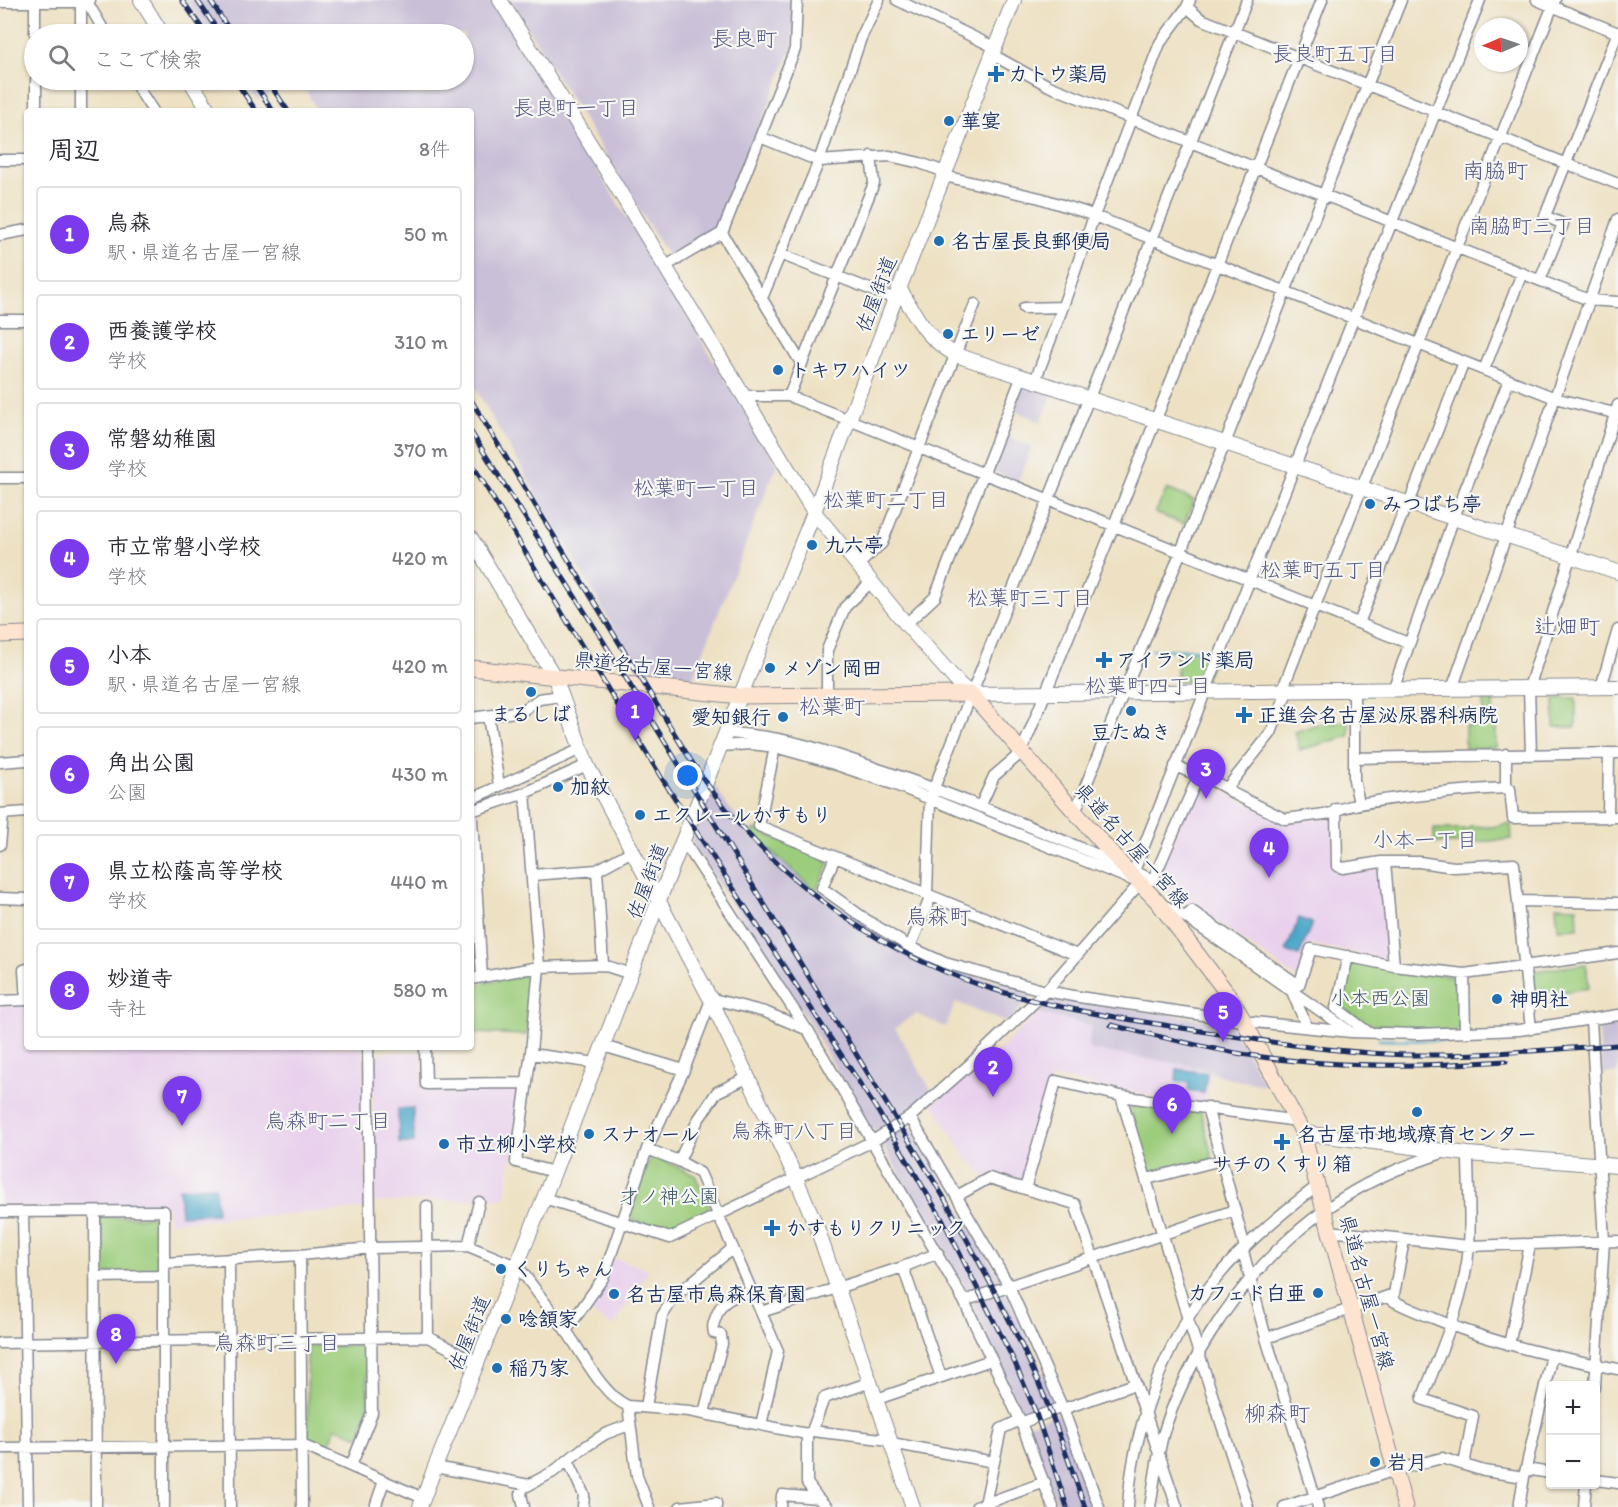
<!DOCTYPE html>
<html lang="ja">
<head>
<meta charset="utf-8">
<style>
  :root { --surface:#fff; --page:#f2f2f3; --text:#2b2b33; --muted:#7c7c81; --line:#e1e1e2; --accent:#7c3aed }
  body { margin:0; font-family:Itim,"Klee One",sans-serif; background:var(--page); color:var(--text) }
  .controls { position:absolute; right:18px; bottom:18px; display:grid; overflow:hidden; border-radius:6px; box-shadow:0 2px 4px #0004 }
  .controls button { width:54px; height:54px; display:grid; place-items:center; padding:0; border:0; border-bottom:2px solid var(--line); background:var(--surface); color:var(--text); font:30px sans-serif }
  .compass { position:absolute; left:1474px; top:18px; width:54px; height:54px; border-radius:50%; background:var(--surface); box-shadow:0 2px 4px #0004; rotate:268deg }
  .you { position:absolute; left:688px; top:776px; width:21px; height:21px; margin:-15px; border:4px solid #fff; border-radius:50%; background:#1a73e8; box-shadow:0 0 0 9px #1a73e833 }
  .badge { display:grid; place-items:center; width:39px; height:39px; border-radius:50%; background:var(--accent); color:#fff; font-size:20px; font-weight:700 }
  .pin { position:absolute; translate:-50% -50px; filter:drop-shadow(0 2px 3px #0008) }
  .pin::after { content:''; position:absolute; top:32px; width:21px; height:18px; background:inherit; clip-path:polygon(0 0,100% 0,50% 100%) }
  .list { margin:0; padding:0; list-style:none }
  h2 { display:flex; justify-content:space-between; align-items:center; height:78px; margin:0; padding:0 24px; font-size:26px }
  h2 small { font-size:20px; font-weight:400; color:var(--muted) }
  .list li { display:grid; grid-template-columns:39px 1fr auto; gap:18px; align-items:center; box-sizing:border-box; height:96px; margin:0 12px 12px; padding:0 12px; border:2px solid var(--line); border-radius:6px }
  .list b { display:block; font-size:22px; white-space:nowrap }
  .list p { margin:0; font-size:20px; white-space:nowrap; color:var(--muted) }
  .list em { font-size:20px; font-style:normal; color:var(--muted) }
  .icon { flex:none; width:33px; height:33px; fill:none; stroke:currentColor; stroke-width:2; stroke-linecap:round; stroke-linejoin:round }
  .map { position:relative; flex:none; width:1618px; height:1507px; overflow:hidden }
  .search { position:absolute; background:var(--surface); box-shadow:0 2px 4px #0004; left:24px; top:24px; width:450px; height:66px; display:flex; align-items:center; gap:15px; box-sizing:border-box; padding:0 21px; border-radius:33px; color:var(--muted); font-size:22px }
  .panel { position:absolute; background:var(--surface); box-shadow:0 2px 4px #0004; left:24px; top:108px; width:450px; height:942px; border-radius:6px }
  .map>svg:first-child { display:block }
  .built { fill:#e9d1ed }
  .industrial { fill:#c9bfd7 }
  .green { fill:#9ccd7c; stroke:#5c7e6d; stroke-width:1.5 }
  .water { fill:#4ba7c9; stroke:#336b94; stroke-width:1.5 }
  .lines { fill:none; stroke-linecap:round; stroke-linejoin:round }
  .stream { stroke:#4ba7c9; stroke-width:3 }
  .minor-casing { stroke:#848890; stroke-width:13 }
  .tertiary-casing { stroke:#848890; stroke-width:16 }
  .secondary-casing { stroke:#848890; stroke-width:17 }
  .minor { stroke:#fff; stroke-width:10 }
  .tertiary { stroke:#fff; stroke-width:14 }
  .secondary { stroke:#fde4d1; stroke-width:15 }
  .rail-casing { stroke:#1b2f5e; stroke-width:5 }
  .rail { stroke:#f6f6f2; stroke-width:3; stroke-dasharray:9; stroke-linecap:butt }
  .poi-dot { fill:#1f6fb2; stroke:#f6f6f2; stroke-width:2 }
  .labels { text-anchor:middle; stroke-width:4.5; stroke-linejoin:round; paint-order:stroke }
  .poi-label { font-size:20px; font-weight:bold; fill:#1b2f5e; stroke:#f6f6f2; text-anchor:start }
  .street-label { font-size:20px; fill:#1b2f5e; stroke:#f6f6f2 }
  .park-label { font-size:20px; fill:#3b5666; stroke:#f6f6f2 }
  .neighbourhood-label { font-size:21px; fill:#565883; stroke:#f6f6f2 }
  .quarter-label { font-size:22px; fill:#565883; stroke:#f6f6f2 }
</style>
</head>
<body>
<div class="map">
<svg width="1618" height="1507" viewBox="0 0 1618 1507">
  <rect width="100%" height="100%" fill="#f6f6f2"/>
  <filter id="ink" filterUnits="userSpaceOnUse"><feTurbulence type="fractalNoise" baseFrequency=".0167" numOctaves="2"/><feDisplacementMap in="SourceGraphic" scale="12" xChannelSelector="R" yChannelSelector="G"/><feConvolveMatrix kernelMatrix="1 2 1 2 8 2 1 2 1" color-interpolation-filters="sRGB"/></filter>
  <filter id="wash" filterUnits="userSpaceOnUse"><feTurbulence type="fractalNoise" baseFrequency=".008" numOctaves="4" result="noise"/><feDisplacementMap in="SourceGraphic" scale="24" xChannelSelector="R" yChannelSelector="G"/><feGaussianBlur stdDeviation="1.35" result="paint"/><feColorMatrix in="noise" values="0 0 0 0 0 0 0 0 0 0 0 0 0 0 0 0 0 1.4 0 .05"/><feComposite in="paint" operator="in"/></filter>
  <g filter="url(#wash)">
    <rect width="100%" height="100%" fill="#eee1c3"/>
    <!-- built -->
    <path class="built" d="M1200,780l83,41 51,-3v49l5,6 36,-6 6,1 7,89 -3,2 -75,-15 -12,35 -100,-70 -44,-25z
      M0,1006h27v41h336l2,162 -196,13 -1,-16 -168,2z
      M1038,1013l53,13 -3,22 110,19 12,6 -5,30 -83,-11 -70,-15 -30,103 -4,3 -36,-7 -9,-15 -4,2 -36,-59 47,-43 5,2z
      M422,1052v35h97l2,3 -16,108 -130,5 -2,-150z
      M614,1258l35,12 -36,57 -27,-18z"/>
    <!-- industrial -->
    <path class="industrial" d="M186,0h306l4,4 281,460 -85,217 -51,-6 -170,-294v-270h-154l-16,-31h163v-46h-253z
      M510,0h285l-2,45 -76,187 -48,26z
      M243,80h53l-38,20z
      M1026,384l27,9 -12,29 -28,-12 10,-24z
      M1003,435l29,12 -14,34 -26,-10 -2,-4z
      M713,783l14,22 26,30 63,56 53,36 77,40 85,25 2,4 -27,27 -50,-21 -11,25 -29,-13 -21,14 36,62 -21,19 -34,22 -4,-1 -63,-107 -117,-179 -1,-4z
      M1053,997l174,26 4,2 34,60 -35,-6 -32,-12 -107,-17 -3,-2 3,-22 -53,-13z
      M1618,1024v49l-16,1 -3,-45z
      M908,1123l92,155 -2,6 -30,10 -2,-2 -26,-51 -59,-98v-3z
      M1001,1292l6,1 49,109 -1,4 -28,10 -5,-2 -49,-109 2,-3z
      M1057,1414l5,4 33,89h-37l-30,-79 1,-4z"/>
    <!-- green -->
    <path class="green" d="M1167,489l27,11 -10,24 -29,-11z
      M1217,649l-13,32h-27v-31z
      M1554,698h22v29h-22z
      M1493,699v26l3,1v22l-31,1v-23h19l-1,-26z
      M1349,721v15l-49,14 -5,-18 20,-7z
      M1511,823l1,16 -48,4h-30v-14h35l1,-3 22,1z
      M754,829l73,30 2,5 -13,27 -63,-56z
      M1556,906l21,1 1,21 -20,1z
      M1357,962l97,15 5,2 3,48 -7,5 -85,-5 -31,-22 11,-42z
      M1586,964l3,24 -56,8 -2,-22 2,-3z
      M531,974l3,3 -8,58 -55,-2v-48z
      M1133,1103l68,9 11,44 -2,4 -56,15 -5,-2 -19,-64z
      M651,1155l44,20 16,35 -43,21 -36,-11 -1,-8z
      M99,1217h58l1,2 1,51 -3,3 -53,1 -2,-3z
      M309,1346h56l2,1 1,62 -9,28 -23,-10 -10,24 -16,-7 -2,-4 -1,-91z"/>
    <!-- water -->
    <path class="water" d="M1299,918l13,5 -13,33 -13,-5z
      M1177,1069l30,4 -3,20 -16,-3 1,-7 -13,-2z
      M413,1108l1,35h-15l-1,-34z
      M215,1186l2,27 -36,2 -2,-27z"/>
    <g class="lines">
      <!-- stream -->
      <path class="stream" d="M1152,650l65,-1
        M1603,1025l15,-3
        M1379,1040l97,1 101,-12"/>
    </g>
  </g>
  <g filter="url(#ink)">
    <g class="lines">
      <!-- minor casing -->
      <g class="minor-casing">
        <path id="minor" d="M1,0l-1,2h81l9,-2
          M35,0v34
          M86,0l20,34
          M897,0l99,48
          M1537,0l81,33
          M1187,7l14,12 417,165
          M81,34v-32
          M993,55l56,31 540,214 29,2
          M36,80v31
          M133,80l20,31
          M81,111v-31
          M760,137l59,24 71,-5 30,7 25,9
          M0,160h27
          M944,176l96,22 44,14 471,186 63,16
          M722,233l79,130
          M0,235l27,-5
          M780,254l115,45
          M664,267l58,-34 73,-184 2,-49
          M1540,280l23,-56 -18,-8 73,-184
          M762,298l57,-137 42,-123 18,-38
          M1024,308l39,-1
          M0,320h27
          M1484,370l38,-97
          M1035,381l27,-72 32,-93 66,-173 27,-36 3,-7
          M744,396h45l619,247
          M789,396l85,-213 -3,-27
          M0,478h27
          M1409,503l55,-141
          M857,566l25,-23 93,-239
          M1359,623l48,-120
          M906,624l29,-27 87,-221
          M1601,687l17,-57
          M1452,689l166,-470
          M1354,690v90l5,23
          M1393,690l61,-173 55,-137
          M827,695v-45l18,-43 26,-25
          M488,716l11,69
          M471,718l51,-7 17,-12 22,-3
          M726,733c57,2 101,18 155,37 81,27 159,61 238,94
          M775,747l-16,79 318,129
          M1506,754v34l4,1 3,29 105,-1
          M1531,754l-2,-66 89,-283
          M1354,758l264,-5
          M0,762l27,-2
          M1175,766c20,9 42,14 59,28l51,25 48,-6c11,-13 148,-24 173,-25
          M1227,788l44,-55 14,-36 -3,-6 33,-85 240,-606
          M525,793l14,174 -8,85 -15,110 38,10
          M471,799l110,-50
          M471,804l11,173
          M980,807l14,-31 27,-23 93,-228 208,-525
          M1336,809l1,57 6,2 38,-6h38l35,5 60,-3 17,165
          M471,811l54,-18 62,-28
          M1075,812l150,-369 176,-443
          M0,814l27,-2
          M1608,818l1,-65
          M683,840l124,190
          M0,845l3,-31
          M835,857l-13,31 46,33 42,26 35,16 101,28 33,6 165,24 107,11 67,2 101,-4 99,-15
          M597,870l6,95
          M1134,871l19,9 45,-103
          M1131,874l3,-3 346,-871
          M532,875l65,-5 37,-20
          M927,894l3,-95 4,-11 313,-788
          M0,898l27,1
          M1518,901l100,2
          M1162,904l23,13 163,113
          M1185,917l7,-6 107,74 12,-36 83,17 -9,-104
          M910,947l21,-51
          M1348,956l-12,52 32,24
          M1394,966l70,8 154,-21
          M1464,974l1,59
          M471,979l68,-12 64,-2 28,9
          M1293,994l14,33
          M709,998l56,14 43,18 156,271 56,119 33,87
          M26,1000l-2,-30 3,-1
          M0,1001l27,-1
          M1591,1020l13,221 -9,145
          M603,1046l81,24
          M425,1047l1,37 101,-1
          M531,1054l65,9
          M1121,1096l67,223 60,188
          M1207,1107l38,141
          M910,1117l99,169 54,123 36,98
          M647,1149l32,12 21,12 78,178 -17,74
          M679,1161l19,-41 19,-28 30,-14
          M1147,1179l74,-19
          M1025,1189l31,-108 65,15 176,25
          M957,1196l32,-18 86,26 102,303
          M544,1198l126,40 203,-97 37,-24 58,-51 78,-75 94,-108 -247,-99 -68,-23 -50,-14 -24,-3 -30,2
          M427,1206l1,131
          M0,1212l164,-1v296
          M23,1212l5,295
          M95,1212l1,295
          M1329,1231l140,15 149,-5
          M468,1246l11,-44
          M1243,1251l23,87 52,169
          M300,1255l2,252
          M229,1259l1,248
          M164,1263l136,-8 71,-7 97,-2 48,20
          M517,1265c16,22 33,44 50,67 16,22 35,63 61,74l9,70 12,31
          M903,1267l38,110
          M95,1277l69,-1
          M1387,1297c14,9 30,15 46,21 59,25 122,39 185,51
          M964,1301l271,-91
          M761,1312l142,-45 35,-14
          M566,1331l37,-53 44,-129 37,-79 27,-70
          M1266,1338l128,-44 10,-54
          M0,1343l428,-6 50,26
          M1509,1345l21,-100
          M877,1399l114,-39
          M628,1406l61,5 118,23 5,-3 78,9
          M646,1407l16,-91 13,-20 58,-48
          M1063,1409l72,-25
          M704,1413l18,-69 -1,-9 -7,-2c-2,-8 0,-11 3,-19 6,-16 20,-18 35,-23
          M1021,1423l41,-16
          M812,1431l12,-33 47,-16
          M807,1434v49l11,15
          M891,1443l103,19
          M0,1448l302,-3 121,53
          M568,1460l16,35 -1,12
          M1464,1465l9,-49 -51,-17c19,-49 43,-100 47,-153 2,-30 -1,-62 -1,-92
          M351,1466l21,-53 -4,-366
          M435,1467l94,18
          M1526,1469l24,4
          M1596,1480l22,3
          M375,1507l9,-26
          M524,1507l-3,-13 2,-6 30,-16 29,-23 23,-15 24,-9
          M680,1507l36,-4v4
          M781,1507l1,-12 36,3 9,9
          M976,1507l69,-25
          M986,1507l-1,-3 16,-75 19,-9
          M1128,1507c4,-72 33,-155 76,-213 31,-42 71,-76 112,-107
          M1150,1507c4,-24 7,-49 13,-72 10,-35 27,-68 46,-99 44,-71 107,-132 185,-165 16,-7 34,-13 51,-19
          M1284,1507l111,-37 47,-12 42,13 40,6
          M1519,1507l5,-30 28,-122
          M1584,1507l2,-23"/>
      </g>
      <!-- tertiary casing -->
      <g class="tertiary-casing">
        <path id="tertiary" d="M141,0l21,34
          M500,0l115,184 199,328 92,112 54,61 11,9 647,-7
          M190,80l19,31
          M899,288c19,30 24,48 57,67l662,217
          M471,538l84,140 32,87 124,235 85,178 21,50 96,279
          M1303,1133l165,21 150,12
          M420,1507l15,-40 109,-269 115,-298 155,-388 81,-213 119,-299"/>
      </g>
      <!-- secondary casing -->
      <g class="secondary-casing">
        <path id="secondary" d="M0,635l27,-1
          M471,668l269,28 231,-2 151,171 35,36 73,96 14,24 59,112 102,374"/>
      </g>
      <!-- minor -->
      <use href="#minor" class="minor"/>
      <!-- tertiary -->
      <use href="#tertiary" class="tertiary"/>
      <!-- secondary -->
      <use href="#secondary" class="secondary"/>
      <!-- rail casing -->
      <g class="rail-casing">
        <path id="rail" d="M182,0l24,34
          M197,0l23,34
          M210,0l22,34
          M235,80l21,31
          M252,80l21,31
          M267,80l21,31
          M471,400l219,359c69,108 178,190 299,229 60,19 119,28 180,38 81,13 163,27 244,29 69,1 137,-6 205,-10
          M471,432l129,204 343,560c35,64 71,128 99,195 16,38 29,77 43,116
          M471,462l190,315 218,336 67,113 69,137 21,50 31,94
          M1111,1025c47,11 96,24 144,31 83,12 167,11 251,5"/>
      </g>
      <!-- rail -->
      <use href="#rail" class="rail"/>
    </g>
  </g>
  <!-- markers -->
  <g class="poi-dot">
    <path d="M993 65h6v6h6v6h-6v6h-6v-6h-6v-6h6z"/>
    <circle cx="949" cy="121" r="6"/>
    <circle cx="939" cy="241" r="6"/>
    <circle cx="948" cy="334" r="6"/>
    <circle cx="778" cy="370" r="6"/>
    <circle cx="1370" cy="504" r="6"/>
    <circle cx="812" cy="545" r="6"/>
    <path d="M1101 651h6v6h6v6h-6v6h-6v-6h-6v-6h6z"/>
    <circle cx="770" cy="668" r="6"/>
    <circle cx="531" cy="692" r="6"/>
    <circle cx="1131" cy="711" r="6"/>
    <path d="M1241 706h6v6h6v6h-6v6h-6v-6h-6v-6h6z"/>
    <circle cx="783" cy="717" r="6"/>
    <circle cx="558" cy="787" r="6"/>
    <circle cx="640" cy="815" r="6"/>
    <circle cx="1497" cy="999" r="6"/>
    <circle cx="1417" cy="1112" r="6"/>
    <circle cx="589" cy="1134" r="6"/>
    <path d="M1279 1133h6v6h6v6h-6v6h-6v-6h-6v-6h6z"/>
    <circle cx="444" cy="1144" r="6"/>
    <path d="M769 1219h6v6h6v6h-6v6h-6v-6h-6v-6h6z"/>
    <circle cx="501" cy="1269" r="6"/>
    <circle cx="1318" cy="1293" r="6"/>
    <circle cx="614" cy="1294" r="6"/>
    <circle cx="506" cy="1319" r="6"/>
    <circle cx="497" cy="1368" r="6"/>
    <circle cx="1375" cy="1462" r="6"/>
  </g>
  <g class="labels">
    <!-- poi labels -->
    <g class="poi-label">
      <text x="1008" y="81">カトウ薬局</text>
      <text x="961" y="128">華宴</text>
      <text x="951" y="248">名古屋長良郵便局</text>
      <text x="960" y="341">エリーゼ</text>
      <text x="790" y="377">トキワハイツ</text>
      <text x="1382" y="511">みつばち亭</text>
      <text x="824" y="552">九六亭</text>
      <text x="1116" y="667">アイランド薬局</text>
      <text x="782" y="675">メゾン岡田</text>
      <text x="531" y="721" text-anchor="middle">まるしば</text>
      <text x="1258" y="722">正進会名古屋泌尿器科病院</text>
      <text x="771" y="724" text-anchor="end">愛知銀行</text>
      <text x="1131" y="739" text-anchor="middle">豆たぬき</text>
      <text x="570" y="794">加紋</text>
      <text x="652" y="822">エクレールかすもり</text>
      <text x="1509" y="1006">神明社</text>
      <text x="601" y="1141">スナオール</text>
      <text x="1417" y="1141" text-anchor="middle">名古屋市地域療育センター</text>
      <text x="456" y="1151">市立柳小学校</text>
      <text x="1282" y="1171" text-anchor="middle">サチのくすり箱</text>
      <text x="786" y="1235">かすもりクリニック</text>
      <text x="513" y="1276">くりちゃん</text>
      <text x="1306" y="1300" text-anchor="end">カフェド白亜</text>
      <text x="626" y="1301">名古屋市烏森保育園</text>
      <text x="518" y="1326">唸頷家</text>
      <text x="509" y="1375">稲乃家</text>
      <text x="1387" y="1469">岩月</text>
    </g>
    <!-- street labels -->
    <g class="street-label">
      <text transform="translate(876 294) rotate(-69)" y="7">佐屋街道</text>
      <text transform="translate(653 666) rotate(5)" y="7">県道名古屋一宮線</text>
      <text transform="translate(1132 845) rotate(48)" y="7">県道名古屋一宮線</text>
      <text transform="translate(647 881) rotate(-69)" y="7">佐屋街道</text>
      <text transform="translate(1367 1292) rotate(75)" y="7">県道名古屋一宮線</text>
      <text transform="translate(469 1333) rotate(-68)" y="7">佐屋街道</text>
    </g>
    <!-- park labels -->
    <g class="park-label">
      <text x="1380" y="1005">小本西公園</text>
      <text x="669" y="1203">才ノ神公園</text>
    </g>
    <!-- neighbourhood labels -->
    <g class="neighbourhood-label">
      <text x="1335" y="61">長良町五丁目</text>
      <text x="576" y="115">長良町一丁目</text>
      <text x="1532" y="233">南脇町三丁目</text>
      <text x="696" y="495">松葉町一丁目</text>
      <text x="886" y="507">松葉町二丁目</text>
      <text x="1323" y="577">松葉町五丁目</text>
      <text x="1030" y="605">松葉町三丁目</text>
      <text x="1148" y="693">松葉町四丁目</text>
      <text x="1425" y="847">小本一丁目</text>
      <text x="328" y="1128">烏森町二丁目</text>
      <text x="794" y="1138">烏森町八丁目</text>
      <text x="277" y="1350">烏森町三丁目</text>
    </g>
    <!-- quarter labels -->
    <g class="quarter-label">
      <text x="744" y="46">長良町</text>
      <text x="1495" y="178">南脇町</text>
      <text x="1567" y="634">辻畑町</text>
      <text x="832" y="714">松葉町</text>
      <text x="938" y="924">烏森町</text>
      <text x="1277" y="1421">柳森町</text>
    </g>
  </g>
</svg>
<div class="controls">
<button>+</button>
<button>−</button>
</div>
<svg class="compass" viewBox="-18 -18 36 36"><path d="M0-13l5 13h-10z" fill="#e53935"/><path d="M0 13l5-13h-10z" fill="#7c7c81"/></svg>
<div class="you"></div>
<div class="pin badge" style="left:635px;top:741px">1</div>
<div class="pin badge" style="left:993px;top:1097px">2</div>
<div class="pin badge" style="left:1206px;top:799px">3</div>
<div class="pin badge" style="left:1269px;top:878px">4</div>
<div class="pin badge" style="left:1223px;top:1042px">5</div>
<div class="pin badge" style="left:1172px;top:1134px">6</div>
<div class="pin badge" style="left:182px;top:1126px">7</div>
<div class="pin badge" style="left:116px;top:1364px">8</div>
<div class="search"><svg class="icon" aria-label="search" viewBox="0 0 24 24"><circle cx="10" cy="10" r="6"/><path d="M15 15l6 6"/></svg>ここで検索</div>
<section class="panel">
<h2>周辺<small>8件</small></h2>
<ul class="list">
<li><span class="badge">1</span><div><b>烏森</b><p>駅 · 県道名古屋一宮線</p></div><em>50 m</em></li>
<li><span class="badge">2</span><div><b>西養護学校</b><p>学校</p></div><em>310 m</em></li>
<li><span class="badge">3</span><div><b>常磐幼稚園</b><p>学校</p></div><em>370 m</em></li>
<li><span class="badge">4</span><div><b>市立常磐小学校</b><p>学校</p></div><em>420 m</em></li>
<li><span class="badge">5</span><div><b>小本</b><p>駅 · 県道名古屋一宮線</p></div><em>420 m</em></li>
<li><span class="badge">6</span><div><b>角出公園</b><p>公園</p></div><em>430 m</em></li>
<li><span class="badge">7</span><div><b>県立松蔭高等学校</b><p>学校</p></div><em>440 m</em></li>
<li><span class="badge">8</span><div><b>妙道寺</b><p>寺社</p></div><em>580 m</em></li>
</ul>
</section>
</div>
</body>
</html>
